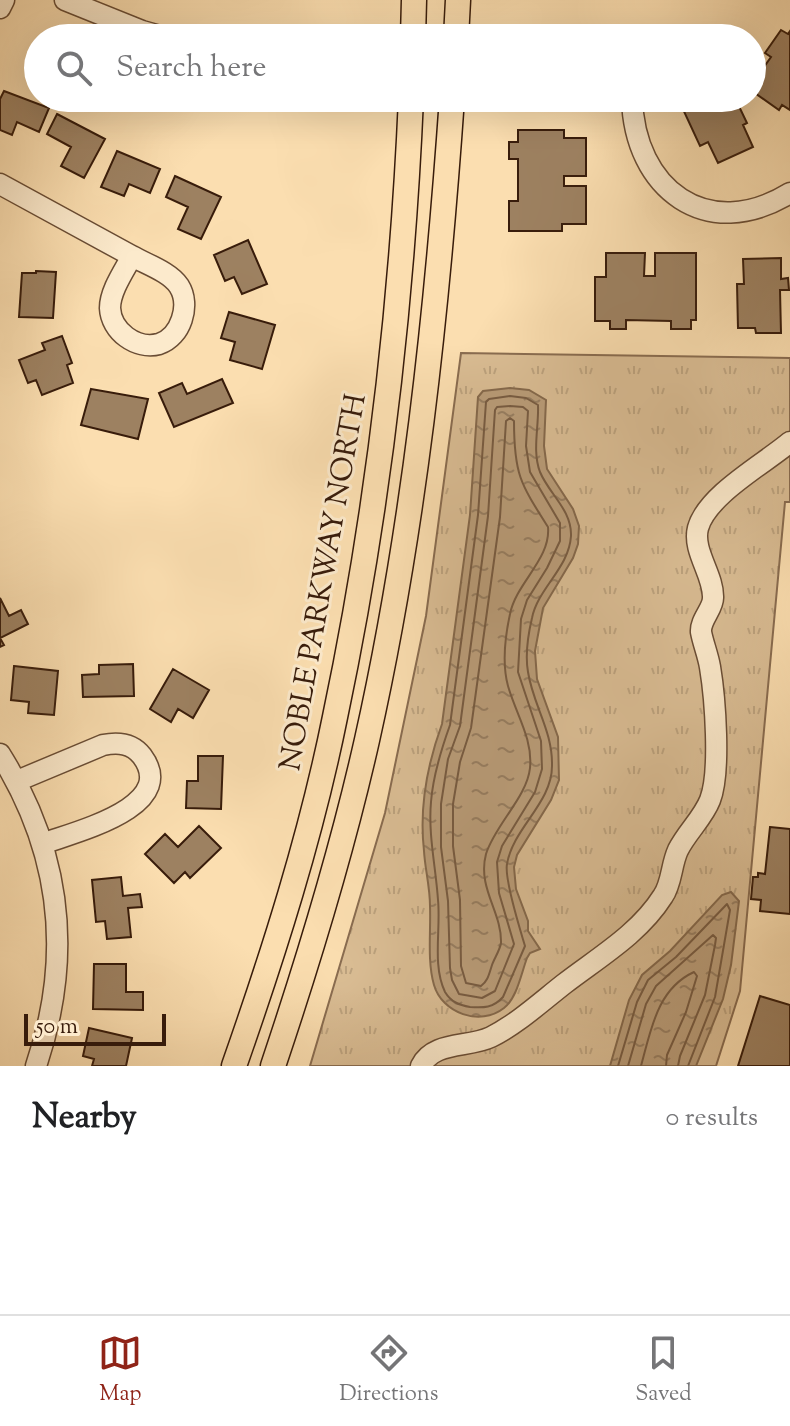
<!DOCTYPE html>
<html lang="en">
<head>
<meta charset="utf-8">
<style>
  :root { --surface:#fff; --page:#f2f2f2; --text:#202124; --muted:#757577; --line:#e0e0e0; --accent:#8f2418 }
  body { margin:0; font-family:"Sorts Mill Goudy",serif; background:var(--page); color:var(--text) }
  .scale { position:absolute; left:24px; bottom:20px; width:142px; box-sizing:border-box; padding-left:8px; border:4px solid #381c0b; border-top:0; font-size:22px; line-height:28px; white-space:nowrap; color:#381c0b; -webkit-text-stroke:6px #fceacc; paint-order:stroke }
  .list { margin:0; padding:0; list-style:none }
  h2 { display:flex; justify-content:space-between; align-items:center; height:104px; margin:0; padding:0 32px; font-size:34px }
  h2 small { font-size:26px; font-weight:400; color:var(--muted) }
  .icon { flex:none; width:44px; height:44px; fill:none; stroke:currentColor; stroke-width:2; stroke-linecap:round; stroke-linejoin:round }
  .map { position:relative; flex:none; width:790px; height:1066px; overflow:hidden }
  .search { position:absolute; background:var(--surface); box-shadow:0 8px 32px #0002; left:24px; right:24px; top:24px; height:88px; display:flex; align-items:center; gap:20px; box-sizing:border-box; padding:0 28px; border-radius:44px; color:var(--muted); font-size:30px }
  .sheet { height:248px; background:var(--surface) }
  nav { display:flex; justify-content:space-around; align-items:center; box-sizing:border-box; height:112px; border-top:2px solid var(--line); background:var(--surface); font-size:22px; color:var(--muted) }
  nav a { display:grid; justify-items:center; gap:4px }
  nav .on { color:var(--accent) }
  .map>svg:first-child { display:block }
  .grass { fill:url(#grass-tufts); stroke:#896c50; stroke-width:2 }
  .water { fill:url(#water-ripples); stroke:#85694c; stroke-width:2 }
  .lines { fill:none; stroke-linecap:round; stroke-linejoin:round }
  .shore { stroke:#785c42; stroke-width:2 }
  .building { fill:#9d8161; stroke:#381c0b; stroke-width:2 }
  .minor-casing { stroke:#694c34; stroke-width:23 }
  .major-casing { stroke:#381c0b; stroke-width:27 }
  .minor { stroke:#fceacc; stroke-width:20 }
  .major { stroke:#fbdeb0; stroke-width:24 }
  .labels { text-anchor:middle; stroke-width:6; stroke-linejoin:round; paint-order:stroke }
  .street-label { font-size:30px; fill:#381c0b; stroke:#fceacc }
</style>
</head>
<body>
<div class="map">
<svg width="790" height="1066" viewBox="0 0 790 1066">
  <defs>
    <pattern id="grass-tufts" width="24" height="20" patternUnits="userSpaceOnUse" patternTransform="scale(2)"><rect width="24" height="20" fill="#dabd94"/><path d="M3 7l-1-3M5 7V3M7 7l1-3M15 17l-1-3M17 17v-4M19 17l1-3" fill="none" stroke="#bca27e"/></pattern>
    <pattern id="water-ripples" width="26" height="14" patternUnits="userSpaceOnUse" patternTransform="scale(2)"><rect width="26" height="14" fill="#b99c78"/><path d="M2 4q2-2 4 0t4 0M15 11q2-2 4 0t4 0" fill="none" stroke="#977e61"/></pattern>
  </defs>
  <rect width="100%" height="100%" fill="#fbdeb0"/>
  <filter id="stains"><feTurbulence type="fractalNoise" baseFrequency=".0025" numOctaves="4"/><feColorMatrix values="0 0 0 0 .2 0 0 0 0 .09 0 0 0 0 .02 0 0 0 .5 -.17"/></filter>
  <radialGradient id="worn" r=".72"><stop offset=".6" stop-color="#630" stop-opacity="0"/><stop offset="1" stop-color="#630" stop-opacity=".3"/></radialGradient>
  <!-- grass -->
  <path class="grass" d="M461,353l329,5v144h-5l-45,489 -24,75h-406l75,-253 41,-197z"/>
  <!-- water -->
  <path class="water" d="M510,388l19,2 17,10 -2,46 3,23 26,40 6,17 -1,18 -5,14 -30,50 -8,43 2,28 21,58 1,43 -8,20 -34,55 -3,12 2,22 12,32v10l12,18 -10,4 -3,5c-6,16 -10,40 -23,50 -24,19 -62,5 -70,-23 -7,-24 -3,-54 -4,-79 0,-19 -5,-37 -6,-55 -5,-44 3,-86 18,-127l28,-209 8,-118 5,-6z
    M731,892l8,9 -8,64 -8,34 -27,67h-86l19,-66 13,-25 28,-24 52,-56z"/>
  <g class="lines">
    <!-- shore -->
    <path class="shore" d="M510,396l16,2 12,7c1,22 -6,46 2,67 9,22 32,38 31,64 -2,32 -33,52 -39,82 -4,17 -7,37 -4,54 5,33 25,59 24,94 0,37 -39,62 -45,98 -3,15 13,65 18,82l-22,51c-10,11 -19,11 -33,10 -11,-2 -19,-5 -25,-15 -13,-27 -4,-63 -7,-92 -2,-32 -10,-65 -7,-98 2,-27 10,-52 19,-77l28,-210 8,-113 3,-3z
      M510,406l13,1 5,4 -2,35 4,26 30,51v18l-13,27 -20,32 -6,19 -3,53 23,69 1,28 -7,23 -33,54 -5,16 2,31 15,51 -19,47 -13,7 -23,-4 -7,-14 -2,-12 -2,-67 -7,-54v-43l7,-45 12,-33 28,-210 7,-106 2,-3z
      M510,418l4,3c0,53 6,62 34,106 3,32 -32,56 -38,87 -5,23 -8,50 -2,72 8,28 25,53 22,82 -3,29 -35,57 -44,86 -9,34 16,58 15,89 -1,7 -7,16 -9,22 -3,9 -4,16 -11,21l-15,-3 -5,-17 -1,-66 -7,-54v-42l7,-42 11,-34 29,-211 6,-96z
      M618,1066l19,-64 11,-22 28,-23 51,-53 3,6 -15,87 -27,69
      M628,1066l18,-62 10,-18 57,-51 3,3 -1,7 -10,50 -25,61 -2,10
      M641,1066c10,-36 16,-77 53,-94l3,4 -11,36 -19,43 -1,11"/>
  </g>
  <!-- building -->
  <path class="building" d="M781,30l7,4 2,-3v79l-8,-5 -3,5 -27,-19v-22l7,5 12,-17 -6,-4z
    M4,91l45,17 -10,24 -22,-10 -5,13 -12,-5v-31z
    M735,98l12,25 -4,2 10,22 -35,16 -10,-21 -8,4 -19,-41 13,-7z
    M57,114l48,25 -21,39 -23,-12 10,-19 -24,-13z
    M518,130h46v8h22v38h-22v10h22v38h-24v7h-53v-30h9v-42h-9v-17h9z
    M117,151l43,18 -10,24 -21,-9 -5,12 -23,-9z
    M175,176l46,21 -20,42 -23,-10 10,-22 -22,-10z
    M248,240l19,44 -25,10 -8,-17 -9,4 -11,-26z
    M606,253h39l-1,23h11v-23h41v67h-5v9h-20v-8l-45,-1v9h-16v-8h-15v-44h11z
    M781,258v21l7,-1 1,12h-9l1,43h-25l-1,-5h-17l-1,-44h7l-1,-25z
    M36,271l20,1 -3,46 -34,-1 3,-44h14z
    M229,312l46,13 -13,44 -32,-9 5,-18 -14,-4z
    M62,336l10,27 -5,2 6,18 -31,12 -6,-15 -8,3 -9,-23 26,-10 -3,-7z
    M222,379l11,24 -59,24 -15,-34 23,-10 5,11z
    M91,389l57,10 -10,40 -57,-14z
    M0,598l9,18 12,-6 7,14 -28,14 4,7 -4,2z
    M133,664l1,32 -51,1 -1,-22 17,-1v-9z
    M14,666l44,5 -4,44 -26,-2 1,-11 -18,-2z
    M173,669l36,21 -16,28 -15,-9 -7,13 -21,-13z
    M198,756h25l-2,53 -35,-1 1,-27h11z
    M199,826l22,22 -31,30 -5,-6 -11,11 -29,-29 20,-20 13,13z
    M770,827l20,2v85l-30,-3 1,-11 -10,-1 2,-22h5v-4l7,1z
    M121,877l2,19 17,-2 2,13 -14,1 3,29 -24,2 -2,-18 -9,1 -4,-42z
    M94,964h32v28h17v18l-50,-1z
    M760,996l30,9v61h-52z
    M89,1028l43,10 -6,28h-34l2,-7 -11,-3z"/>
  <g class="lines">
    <!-- minor casing -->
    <g class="minor-casing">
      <path id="minor" d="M65,0l77,31 25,7
        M0,8l4,-8
        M632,98c2,91 75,146 158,95
        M0,184l132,72
        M132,256c14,8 38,16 47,30 12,19 2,51 -20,58 -23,6 -48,-13 -49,-36 0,-17 14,-37 22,-52z
        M0,754c62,99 73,203 36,312
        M17,781l86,-36c15,-3 29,-2 39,11 38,51 -68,76 -100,88
        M421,1066c12,-25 47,-18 70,-29 26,-13 50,-35 73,-53 35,-27 75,-50 99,-88 9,-13 8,-31 15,-46 9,-18 25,-32 32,-50 11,-28 5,-103 0,-133 -2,-12 -7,-24 -9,-35 -1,-12 12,-23 12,-34 1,-23 -21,-47 -15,-70 9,-33 66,-64 92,-86"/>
    </g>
    <!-- major casing -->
    <g class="major-casing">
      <path id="major" d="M413,38l1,-38
        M456,38l2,-38
        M234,1066c40,-114 77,-230 101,-349 43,-204 67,-411 76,-619
        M273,1066c36,-107 69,-215 94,-326 47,-210 70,-427 85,-642"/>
    </g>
    <!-- minor -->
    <use href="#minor" class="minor"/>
    <!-- major -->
    <use href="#major" class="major"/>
  </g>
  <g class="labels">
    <!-- street labels -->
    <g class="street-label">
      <text transform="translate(322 582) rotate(-80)" y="10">NOBLE PARKWAY NORTH</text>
    </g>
  </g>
  <rect width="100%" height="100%" filter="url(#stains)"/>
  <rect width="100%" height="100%" fill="url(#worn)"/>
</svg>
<div class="scale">50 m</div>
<div class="search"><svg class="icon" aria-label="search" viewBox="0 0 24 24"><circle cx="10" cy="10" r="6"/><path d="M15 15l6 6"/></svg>Search here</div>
</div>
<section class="sheet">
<h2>Nearby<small>0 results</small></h2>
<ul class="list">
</ul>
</section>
<nav>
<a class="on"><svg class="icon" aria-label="map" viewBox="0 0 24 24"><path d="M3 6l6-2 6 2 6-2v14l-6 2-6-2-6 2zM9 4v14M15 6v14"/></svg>Map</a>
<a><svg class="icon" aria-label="directions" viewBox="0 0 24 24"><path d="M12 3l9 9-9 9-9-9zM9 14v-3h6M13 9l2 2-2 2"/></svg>Directions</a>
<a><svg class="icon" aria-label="saved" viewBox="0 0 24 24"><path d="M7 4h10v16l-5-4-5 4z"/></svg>Saved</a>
</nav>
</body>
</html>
